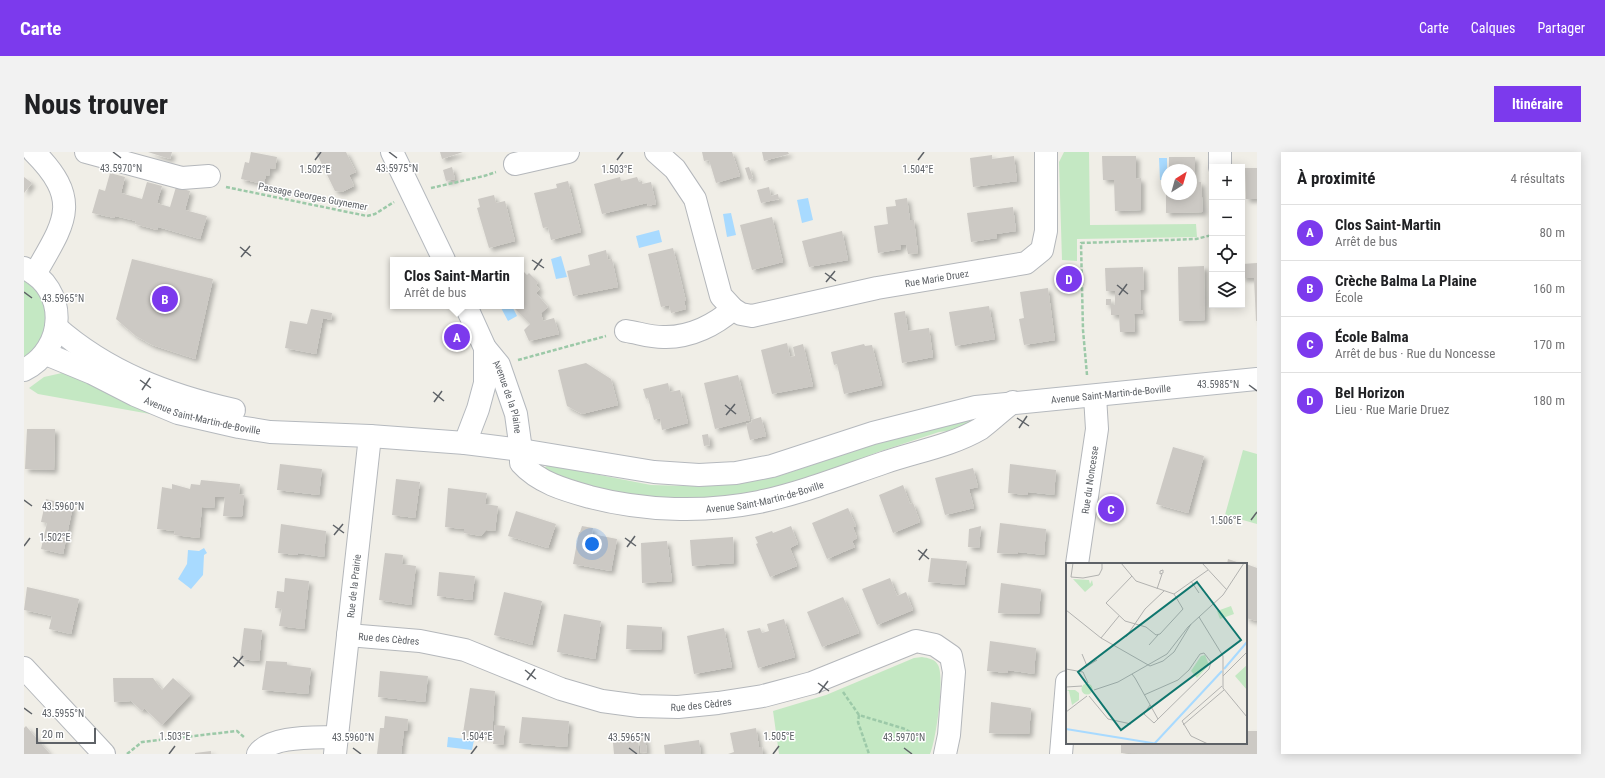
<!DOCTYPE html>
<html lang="fr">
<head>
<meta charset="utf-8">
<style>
  :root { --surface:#fff; --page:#f2f2f2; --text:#202124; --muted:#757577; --line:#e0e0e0; --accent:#7c3aed }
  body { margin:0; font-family:"Roboto Condensed",sans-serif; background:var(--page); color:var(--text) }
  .controls { position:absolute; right:12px; top:12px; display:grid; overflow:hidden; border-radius:0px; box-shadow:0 2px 10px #0003 }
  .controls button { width:36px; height:36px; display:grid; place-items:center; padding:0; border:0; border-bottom:1px solid var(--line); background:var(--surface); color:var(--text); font:20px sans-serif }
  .compass { position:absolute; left:1137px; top:12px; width:36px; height:36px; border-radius:50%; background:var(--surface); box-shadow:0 2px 10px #0003; rotate:37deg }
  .scale { position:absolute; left:12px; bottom:10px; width:60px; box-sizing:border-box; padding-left:4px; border:2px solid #5e6267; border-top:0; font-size:11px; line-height:14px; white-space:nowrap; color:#5e6267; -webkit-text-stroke:3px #fff; paint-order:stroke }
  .you { position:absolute; left:568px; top:392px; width:14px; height:14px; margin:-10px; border:3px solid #fff; border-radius:50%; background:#1a73e8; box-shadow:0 0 0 6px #1a73e833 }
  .badge { display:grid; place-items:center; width:26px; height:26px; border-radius:50%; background:var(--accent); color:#fff; font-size:13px; font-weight:700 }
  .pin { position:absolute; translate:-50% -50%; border:2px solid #fff; box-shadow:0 1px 4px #0006 }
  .popup { position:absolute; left:366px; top:105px; width:134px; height:52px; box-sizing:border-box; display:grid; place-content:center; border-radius:0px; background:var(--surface); filter:drop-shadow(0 1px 3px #0005); font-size:13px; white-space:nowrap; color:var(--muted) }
  .popup b { font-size:15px; color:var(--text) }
  .popup::after { content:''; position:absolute; left:50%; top:100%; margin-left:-8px; border:8px solid transparent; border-top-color:var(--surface) }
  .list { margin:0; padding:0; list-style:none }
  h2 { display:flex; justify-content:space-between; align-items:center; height:52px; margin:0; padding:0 16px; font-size:17px }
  h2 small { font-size:13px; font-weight:400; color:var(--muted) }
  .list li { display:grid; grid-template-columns:26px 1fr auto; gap:12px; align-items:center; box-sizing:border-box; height:56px; padding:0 16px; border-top:1px solid var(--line) }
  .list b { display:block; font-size:15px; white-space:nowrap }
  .list p { margin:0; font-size:13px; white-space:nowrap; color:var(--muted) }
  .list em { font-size:13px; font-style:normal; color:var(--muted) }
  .icon { flex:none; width:22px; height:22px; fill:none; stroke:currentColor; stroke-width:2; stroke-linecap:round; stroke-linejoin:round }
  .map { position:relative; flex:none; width:1233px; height:602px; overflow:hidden; border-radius:0px }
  header { display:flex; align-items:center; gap:24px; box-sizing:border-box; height:56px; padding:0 20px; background:var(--accent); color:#fff }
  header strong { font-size:19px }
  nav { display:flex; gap:22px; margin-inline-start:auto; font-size:14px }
  .intro { display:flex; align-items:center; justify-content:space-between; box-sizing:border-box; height:96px; padding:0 24px }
  h1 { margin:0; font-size:28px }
  .button { padding:10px 18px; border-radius:0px; background:var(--accent); color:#fff; font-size:14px; font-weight:700 }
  main { display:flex; gap:24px; padding:0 24px }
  aside { flex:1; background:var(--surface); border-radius:0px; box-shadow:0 2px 10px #0003 }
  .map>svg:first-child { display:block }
  .green { fill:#c4e8c3 }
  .water { fill:#a8daff }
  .building { fill:#ccc9c4; filter:url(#shadow) }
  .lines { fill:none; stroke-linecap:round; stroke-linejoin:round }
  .street-casing { stroke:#b4b7bb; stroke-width:24 }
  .secondary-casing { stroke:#b5b9be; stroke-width:24 }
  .path { stroke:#9cc9a8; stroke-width:2.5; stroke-dasharray:4 2; stroke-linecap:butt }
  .street { stroke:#fff; stroke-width:22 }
  .secondary { stroke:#fff; stroke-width:22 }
  .ticks { fill:none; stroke:#5e6267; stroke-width:1.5 }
  .labels { text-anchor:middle; stroke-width:3; stroke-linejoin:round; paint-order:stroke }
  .street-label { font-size:10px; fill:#5e6267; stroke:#fff }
  .inset-river { fill:none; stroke:#a8daff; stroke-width:2 }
  .inset-road { fill:none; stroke:#b2b2b0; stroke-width:1 }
  .view { fill:#0f766e; fill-opacity:0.15; stroke:#0f766e; stroke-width:2 }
  .inset-edge { fill:none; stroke:#5e6267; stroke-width:2 }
  .ticks-label { font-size:10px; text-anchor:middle; fill:#5e6267; stroke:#fff; stroke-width:3; stroke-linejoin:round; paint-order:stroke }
</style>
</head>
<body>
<header>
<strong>Carte</strong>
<nav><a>Carte</a><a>Calques</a><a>Partager</a></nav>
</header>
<div class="intro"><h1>Nous trouver</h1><a class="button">Itinéraire</a></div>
<main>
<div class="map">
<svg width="1233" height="602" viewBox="0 0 1233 602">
  <defs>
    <filter id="shadow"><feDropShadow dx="3.5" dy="3.5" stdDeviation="2" flood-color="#0004"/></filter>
  </defs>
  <rect width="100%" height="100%" fill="#f0eee7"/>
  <!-- green -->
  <path class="green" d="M1040,0h25l1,73 106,-1 1,13 -120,2v22l-15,-1 -3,-98z
    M0,127c31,20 27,59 0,79z
    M38,221l14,3 91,41 -129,-23 -9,-6 15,-11z
    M951,266l2,4 -4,6 -34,4 -61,20 -78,30 -33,9 -79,10 -106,-12 -39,-20 5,-4 103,20 38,1 42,-2 51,-9 147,-49z
    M1219,298l14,4v70l-32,-9z
    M898,505c6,1 13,2 16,8 7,12 -2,76 -8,89h-151l-6,-43 53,-16 88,-37z"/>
  <!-- water -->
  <path class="water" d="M1135,6h8v22h-7z
    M784,46l5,22 -11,3 -5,-23z
    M707,61l5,22 -9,2 -4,-23z
    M635,78l3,12 -23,6 -3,-12z
    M537,104l6,21 -11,2 -5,-20z
    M476,154h12l5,10 -9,5z
    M180,396l3,5 -3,2 -1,20 -12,14 -13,-10 9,-15 1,-14 11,1z
    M424,585l26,3 -2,10 -25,-3z"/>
  <!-- building -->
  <path class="building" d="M124,0h24l-2,7z
    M227,0l26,5 -2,12 -5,-1 -1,8 -3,-1 -2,9 -23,-5 4,-17 4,1z
    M292,0h30l10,20 -7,3 5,11 -12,6 -7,-1z
    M416,0h23l-21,7z
    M678,0h30l8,24 -24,7 -7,-23 -5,1z
    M738,0h26l1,2 -25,7z
    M968,3v4l22,-3 3,25 -44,6 -3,-29z
    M1078,4h34v23l5,-1v32l-26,1 -1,-31h-11z
    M1145,5h26v25h6l2,30 -37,1v-19h25v-24h-22z
    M428,15l3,12 -9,2 -3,-11z
    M725,15l4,11 -4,2 -4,-12z
    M1221,16h12v31h-11z
    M86,21l15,4 -4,16 10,3 11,3 5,-17 15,4 -5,17 6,2 7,2 6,-20 14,4 -5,19 22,6 -7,23 -42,-12 -1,3 -22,-6 1,-3 -21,-5 -1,2 -22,-5 7,-24 6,2z
    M0,25l8,6 -8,10z
    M596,25l1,4 16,-4 2,5 3,-1v3l9,-2 5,22 -8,2 -1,-3 -45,11 -8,-30z
    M544,29l13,51 -30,8 -3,-13 -5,1 -9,-35 23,-5 -1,-4z
    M745,35l2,9 7,-2 1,5 -18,4 -4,-13z
    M470,43l2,8 9,-2 10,40 -26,7 -12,-40 3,-1 -2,-8z
    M883,46l3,22h4l4,33 -10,1 -2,-9h-6l1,4 -23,4 -4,-27 14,-2 -2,-17 10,-1 -1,-6z
    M989,55l3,24 -20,3 1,4 -26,4 -4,-29z
    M748,65l11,45 -31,8 -12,-45z
    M818,79l6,29 -39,7 -7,-26z
    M649,96l13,53h-2l2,8 -15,4 -2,-8 -8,2 -13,-53z
    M582,98l2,10 4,-1 6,28 -45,9 -6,-25 23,-6 -2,-10z
    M108,107l81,20 -18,80 -43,-14 -16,-9 -20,-17z
    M1233,111v58h-1l-2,-43h-12v-14z
    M1180,114l1,54 -26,1 -1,-54z
    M1119,115l1,23h-4l1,20h1l1,4h-9l1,18h-15l-1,-17h-8v-10h4v-14h-9l-1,-23z
    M497,120h3l3,3 2,-2 9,9 -2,3 4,4 -4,4 12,14 -7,6 2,8 11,-3 5,16 -30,7 -5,-11 6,-6 -18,-18h9v-17l3,-2 -3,-3z
    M1052,120v13l-13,1v-13z
    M1024,136l7,52 -31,5 -5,-26 5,-1 -4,-26z
    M1082,147h5v6h-5z
    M965,154l6,33 -40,7 -6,-34z
    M287,157l21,4 -1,7 -8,-2 -7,36 -31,-6 5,-27 17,3z
    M881,159l3,20 21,-3 4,29 -31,6 -8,-50z
    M763,191l3,14 5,-1 -2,-9 10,-3 10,42 -41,8 -11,-44z
    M840,192l1,2 7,-1 10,40 -38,9 -7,-30 -3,1 -3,-13z
    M562,211l25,16 7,26 -36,9 -15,-8 -9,-36z
    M714,223l12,45 -35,9 -11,-46z
    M644,231l2,9 10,-2 8,33 -26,7 -2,-12 -6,2 -6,-22 -2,1 -3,-10z
    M737,265l5,19 -16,4 -4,-16 6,-2 -1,-2z
    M3,277h28l-1,41 -29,-1z
    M684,282l2,11 -6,1 -2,-11z
    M1149,295l31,9 -16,57 -32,-9z
    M256,312l42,5 -3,26 -42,-5z
    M986,312l46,6 -2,25 -26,-3 -1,3 -19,-2z
    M949,316l5,19 -9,2 5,19 -29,7 -10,-37z
    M372,327l24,3 -5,36 -23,-3z
    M177,328l39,4 -1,10 5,1 -2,22 -19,-1 2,-19h-10l-1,11 -12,-1 -3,31 -25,-3 1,-4 -18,-2 5,-42 10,2v-5l18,5 1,-5 9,1z
    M879,333l7,19 3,-1 7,19 -27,11 -14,-38z
    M424,336l39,5 -2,11 13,2 -3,25 -9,-1 -5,6 -17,-3v-4l-19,-2z
    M22,347l27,7 -10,48 -22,-5 6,-26 -6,-1z
    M824,356l8,18 -3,1 4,11 -5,3 3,6 -28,12 -15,-36z
    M492,359l40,13 -8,24 -40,-12z
    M976,371l46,6 -2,26 -26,-3v2l-21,-1z
    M257,372l45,7 -2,26 -26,-4 -1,2 -19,-2z
    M558,374l11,2 -1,6 25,5 -6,32 -38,-7 6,-32h1z
    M767,374l7,18 -8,4 7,18 -27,11 -14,-33 2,-1 -3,-6 17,-6 1,2z
    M957,374l-2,22 -11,-1 1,-18z
    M709,385l1,26 -42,3 -2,-26z
    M643,389l5,40 -30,2 -1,-40z
    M361,401l18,2 -1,9 14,2 -5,39 -32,-5z
    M907,406l36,3 -3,24 -36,-3z
    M1204,407l15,5h-16z
    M1222,412l11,4v53l-11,-3z
    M415,420l36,4 -3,24 -35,-4z
    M261,426l24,3 -5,48 -25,-3 3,-17 -7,-1 2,-17 7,1z
    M866,426l7,18 9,-4 7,18 -36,15 -15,-36z
    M977,431l40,6 -2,25 -41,-1z
    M3,435l52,12 -8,35 -22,-5 3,-13 -28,-6z
    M480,440l38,9 -10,44 -38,-10z
    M819,445l16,36 -37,14 -15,-35z
    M540,462l37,7 -6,38 -38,-7z
    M760,467l11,38 -37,11 -11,-37 13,-3 2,5 7,-2 -2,-7z
    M603,473l35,2 -1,23 -35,-1z
    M220,476l18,2 -3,31 -19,-2z
    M700,476l8,39 -38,7 -7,-38z
    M966,489l46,7 -2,26 -26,-4v3l-21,-2z
    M242,509l21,1v3l24,3 -3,26 -46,-4z
    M356,519l48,5 -3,26 -47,-5z
    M89,526h40l9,12 11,-12 18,16 -29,31 -18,-17 -2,3 -11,-10 -17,1z
    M446,536l25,3 -3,46 -29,-4z
    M967,550l40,6 -2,26 -40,-1z
    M361,564l23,3 -1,12h-3l-3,23h-24l3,-26h4z
    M498,565l47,4 -2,26 -48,-4z
    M471,573l10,1 -2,19 -10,-1z
    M2,574l11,13 13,15h-26v-26z
    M732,576l3,19h3l1,7h-35l6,-2 -4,-19z
    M1222,579h11v23l-136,-1v-10h125z
    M621,585l2,15 -6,1 -2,-15z
    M614,587l1,15h-25l-1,-11z
    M675,588l2,14h-36l-1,-9z
    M187,599v3h-16v-1z"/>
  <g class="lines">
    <!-- street casing -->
    <g class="street-casing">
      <g id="street">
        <path d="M10,0c49,49 30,71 1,122"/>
        <path d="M62,0l96,26 27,-2"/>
        <path id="s1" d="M632,0l19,17 20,30 26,97 12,13 8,5 11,2 125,-28 149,-25 16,-13 4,-19v-79"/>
        <path d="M1196,0v15"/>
        <path d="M491,12l53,-12"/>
        <path d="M602,179c13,2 27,7 40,6 25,0 49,-12 67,-28"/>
        <path id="s2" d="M497,298v13c18,20 44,27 69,34 54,14 114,16 169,5 42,-9 83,-25 124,-39 31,-11 68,-17 97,-34 11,-8 22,-19 33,-27"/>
        <path id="s3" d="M1053,412l20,-135 -2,-33"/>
        <path id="s4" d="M324,483l72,6 45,9 96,39 41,12 37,5 39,1 40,-4 45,-7 49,-13 104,-42 19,4 16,11 3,16 -5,63 -4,19"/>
        <path d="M0,516l80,86"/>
        <path d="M234,602c13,-19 57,-16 79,-17"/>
        <path id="s5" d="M311,602l35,-318"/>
        <path d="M1037,602l6,-72"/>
      </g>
    </g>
    <!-- secondary casing -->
    <g class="secondary-casing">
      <g id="secondary">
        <path d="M368,0l52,108"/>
        <path d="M0,116c45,20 42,81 0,102"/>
        <path id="s6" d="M442,154l19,42 14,17 17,49 5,36"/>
        <path d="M32,175c51,45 112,68 178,83"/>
        <path id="s7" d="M22,202l46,19 43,22 43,18 61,14 31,5 100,4 95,7 56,7 133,22 45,3 37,-2 36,-7 101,-33 103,-26 281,-28"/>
        <path d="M441,291l13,-34 7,-26v-35"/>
      </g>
    </g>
    <!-- path -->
    <path class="path" d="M202,35l141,29 8,-2 19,-12
      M407,36l53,-12 12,-4
      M494,208l88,-24
      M1063,223l-4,-45 -2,-87 115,-4 16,-4
      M819,540l16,23 46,14 21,13
      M835,563l-1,7 11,32
      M103,602l15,-12 95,-11 8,7"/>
    <!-- street -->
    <use href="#street" class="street"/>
    <!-- secondary -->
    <use href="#secondary" class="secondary"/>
  </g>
  <!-- ticks -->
  <path class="ticks" d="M89,0l8,6M365,0l8,6M291,8l6,-8M593,8l6,-8M894,8l6,-8M216,95l11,9M217,105l9,-11M508,108l12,8M510,118l8,-11M801,121l11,8M802,130l9,-11M1093,133l11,9M0,140l8,6M1095,143l8,-11M116,228l11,8M1225,233l8,6M118,238l8,-12M409,240l11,9M410,250l8,-11M701,253l11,9M702,263l9,-11M993,266l12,8M995,276l8,-12M0,348l8,6M1227,368l6,-8M309,373l11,8M310,383l9,-11M601,386l11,8M0,394l6,-8M603,395l8,-11M894,398l11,9M895,408l8,-11M209,505l11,9M210,515l9,-11M501,518l11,9M503,528l8,-11M794,531l11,8M795,541l9,-12M0,556l8,6M329,596l8,6M605,596l8,6M880,596l8,6M145,602l6,-8M447,602l6,-8M749,602l6,-8"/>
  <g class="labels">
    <!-- street labels -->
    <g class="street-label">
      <text transform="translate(289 44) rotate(11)" y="4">Passage Georges Guynemer</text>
      <text dy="4" stroke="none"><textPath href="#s1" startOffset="389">Rue Marie Druez</textPath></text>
      <text dy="4" stroke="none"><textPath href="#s7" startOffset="1092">Avenue Saint-Martin-de-Boville</textPath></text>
      <text dy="4" stroke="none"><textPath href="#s6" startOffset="101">Avenue de la Plaine</textPath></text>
      <text dy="4" stroke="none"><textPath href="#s7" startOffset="169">Avenue Saint-Martin-de-Boville</textPath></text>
      <text dy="4" stroke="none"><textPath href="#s3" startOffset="85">Rue du Noncesse</textPath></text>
      <text dy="4" stroke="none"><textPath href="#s2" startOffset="268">Avenue Saint-Martin-de-Boville</textPath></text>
      <text dy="4" stroke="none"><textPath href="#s5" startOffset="169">Rue de la Prairie</textPath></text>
      <text dy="4" stroke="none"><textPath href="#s4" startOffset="41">Rue des Cèdres</textPath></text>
      <text dy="4" stroke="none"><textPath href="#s4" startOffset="364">Rue des Cèdres</textPath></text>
    </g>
  </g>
  <!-- overview -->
  <g transform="translate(1042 411)">
    <rect width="181" height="181" fill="#f0eee7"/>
    <path d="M7,16l16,1 1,4 2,-4 1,5 -8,7zM165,43l3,8 -14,5 -3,-8zM139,92l4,10 -12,13 -6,-7 10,-15zM181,102v25l-12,-14zM15.5 126a5.5 5.5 0 1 1 11 0a5.5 5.5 0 1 1-11 0ZM0,127h9l4,3v7l-7,5 -3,-14z" fill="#c4e8c3"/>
    <path class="inset-river" d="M158,106l23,-27M0,166l92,15M89,180l67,-72"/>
    <path class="inset-road" d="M7,0l-2,14 12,1 16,-3 3,-6v-6M55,0l15,18 38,13 34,-24M136,0l25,27M97,7v3l-3,1v-3zM66,13l-26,27 19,18 21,6 10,8 4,-1 23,-25 -9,-15M125,18l8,12M91,26l5,-15M0,47l35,28 49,28 13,-5 11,-9 17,-28M133,54l24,39v32l24,29M60,74l19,-28 19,-18M35,75l18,-22M83,82l9,-10M16,91l5,12M0,106l17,3 5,11M13,108l18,-11M66,111l3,4 23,41 -4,4 -10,-9 6,-9M157,113l24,-24M0,124l16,-1M28,127l24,-8 49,-28 21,-27 35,-32 21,-32M78,132l34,-15 11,-10 11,-16 4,-1 7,9M23,133l19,23 23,5M0,149l21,-16M92,156l51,-50 2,-7M117,162l41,-35M142,181l-17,-8 -9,-15 40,-35"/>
    <path class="view" d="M131,19l44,58 -120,90 -43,-58z"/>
    <rect width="181" height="181" class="inset-edge"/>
  </g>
  <g class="ticks-label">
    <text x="97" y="20">43.5970°N</text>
    <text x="373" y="20">43.5975°N</text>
    <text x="291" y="21">1.502°E</text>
    <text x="593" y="21">1.503°E</text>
    <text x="894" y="21">1.504°E</text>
    <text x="39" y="150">43.5965°N</text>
    <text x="1194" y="236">43.5985°N</text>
    <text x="39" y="358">43.5960°N</text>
    <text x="1202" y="372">1.506°E</text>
    <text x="31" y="389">1.502°E</text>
    <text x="39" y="565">43.5955°N</text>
    <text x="151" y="588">1.503°E</text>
    <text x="453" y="588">1.504°E</text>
    <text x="755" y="588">1.505°E</text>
    <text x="329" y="589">43.5960°N</text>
    <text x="605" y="589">43.5965°N</text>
    <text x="880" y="589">43.5970°N</text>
  </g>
</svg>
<div class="controls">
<button>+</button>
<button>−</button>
<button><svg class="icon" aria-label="locate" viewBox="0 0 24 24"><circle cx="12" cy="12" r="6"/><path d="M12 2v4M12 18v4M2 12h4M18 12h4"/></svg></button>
<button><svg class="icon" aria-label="layers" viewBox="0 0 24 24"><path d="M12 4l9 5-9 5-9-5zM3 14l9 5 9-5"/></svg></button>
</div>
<svg class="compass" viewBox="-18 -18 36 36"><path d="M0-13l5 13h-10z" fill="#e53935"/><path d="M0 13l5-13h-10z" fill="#757577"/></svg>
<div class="scale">20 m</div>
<div class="you"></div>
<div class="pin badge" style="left:433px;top:185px">A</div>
<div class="popup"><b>Clos Saint-Martin</b>Arrêt de bus</div>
<div class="pin badge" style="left:141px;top:147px">B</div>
<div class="pin badge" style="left:1087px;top:357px">C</div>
<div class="pin badge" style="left:1045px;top:127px">D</div>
</div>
<aside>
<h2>À proximité<small>4 résultats</small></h2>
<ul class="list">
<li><span class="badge">A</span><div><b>Clos Saint-Martin</b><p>Arrêt de bus</p></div><em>80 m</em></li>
<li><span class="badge">B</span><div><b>Crèche Balma La Plaine</b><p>École</p></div><em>160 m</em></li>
<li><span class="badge">C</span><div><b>École Balma</b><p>Arrêt de bus · Rue du Noncesse</p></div><em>170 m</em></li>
<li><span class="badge">D</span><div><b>Bel Horizon</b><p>Lieu · Rue Marie Druez</p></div><em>180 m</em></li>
</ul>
</aside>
</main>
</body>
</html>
